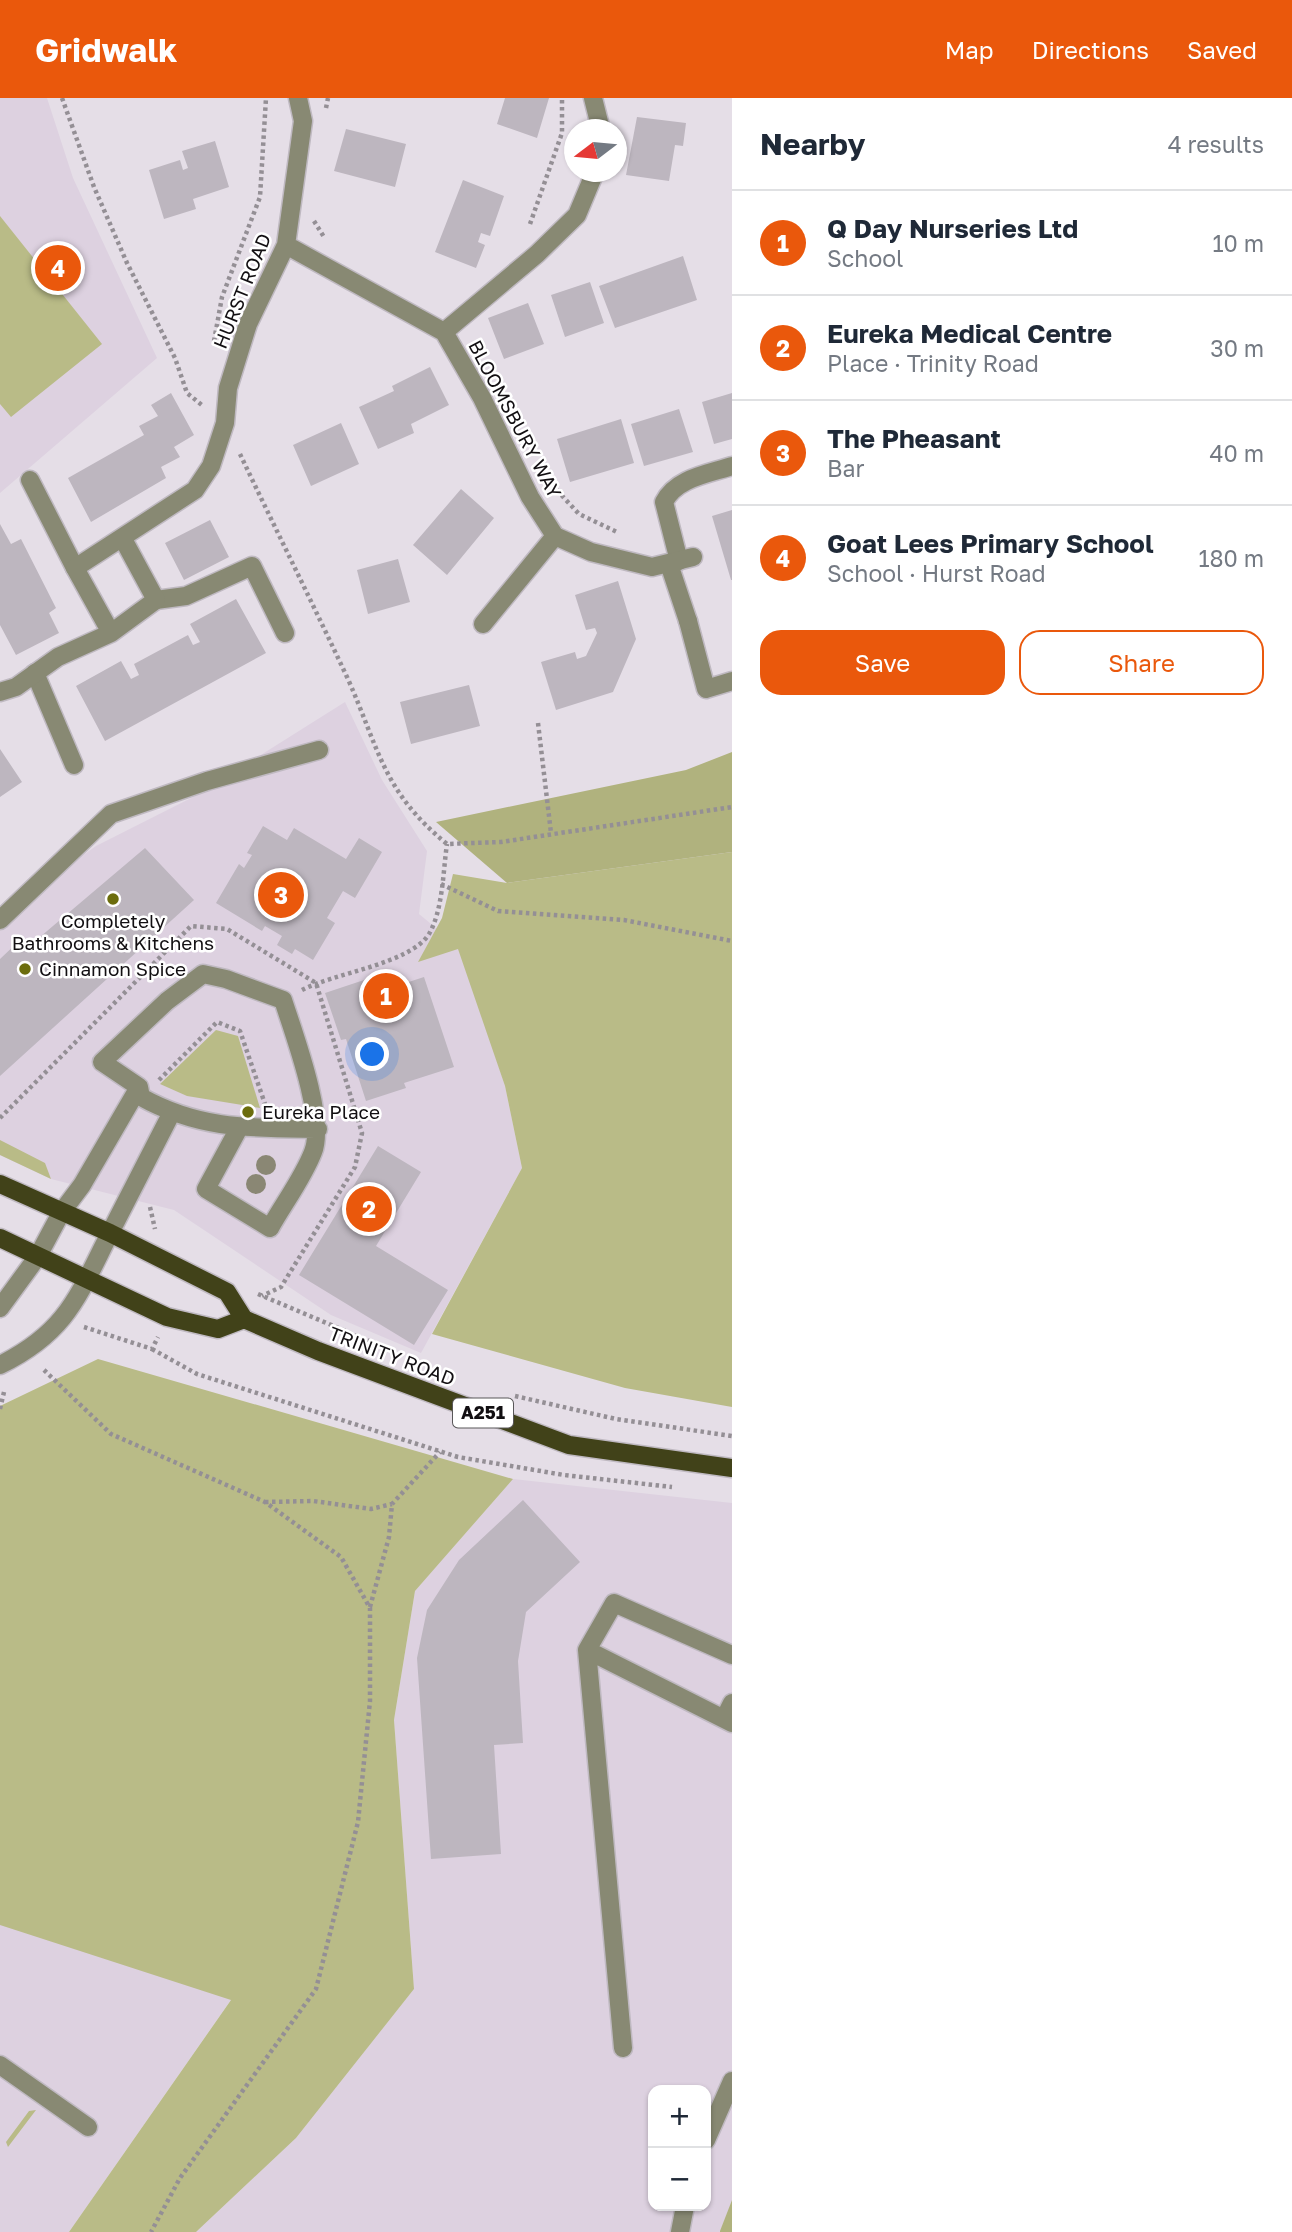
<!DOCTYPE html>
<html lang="en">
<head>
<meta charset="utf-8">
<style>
  :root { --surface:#fff; --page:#f6f6f7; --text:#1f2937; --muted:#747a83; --line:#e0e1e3; --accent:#ea580c }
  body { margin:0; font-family:"Golos Text",sans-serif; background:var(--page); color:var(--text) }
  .controls { position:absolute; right:21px; bottom:21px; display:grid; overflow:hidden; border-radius:14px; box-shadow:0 2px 5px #0004 }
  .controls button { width:63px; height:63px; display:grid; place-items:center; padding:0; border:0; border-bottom:2px solid var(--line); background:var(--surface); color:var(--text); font:35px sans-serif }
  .compass { position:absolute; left:564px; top:21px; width:63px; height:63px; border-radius:50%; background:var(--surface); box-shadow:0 2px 5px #0004; rotate:254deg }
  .you { position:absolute; left:373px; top:957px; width:24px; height:24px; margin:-18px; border:5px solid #fff; border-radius:50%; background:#1a73e8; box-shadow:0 0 0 10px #1a73e833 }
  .badge { display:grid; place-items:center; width:46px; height:46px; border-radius:50%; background:var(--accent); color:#fff; font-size:23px; font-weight:700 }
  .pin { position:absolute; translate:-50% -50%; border:4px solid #fff; box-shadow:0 2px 7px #0006 }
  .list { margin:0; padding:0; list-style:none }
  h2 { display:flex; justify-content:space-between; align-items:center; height:91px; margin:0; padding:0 28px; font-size:30px }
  h2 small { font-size:23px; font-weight:400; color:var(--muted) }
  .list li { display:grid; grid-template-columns:46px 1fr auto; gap:21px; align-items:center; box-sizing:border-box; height:105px; padding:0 28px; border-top:2px solid var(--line) }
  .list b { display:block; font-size:26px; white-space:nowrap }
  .list p { margin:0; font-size:23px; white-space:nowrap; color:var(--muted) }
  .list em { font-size:23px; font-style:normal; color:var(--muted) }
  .actions { display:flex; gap:14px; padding:21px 28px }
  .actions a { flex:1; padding:16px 0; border:2px solid var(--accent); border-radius:21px; text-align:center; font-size:24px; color:var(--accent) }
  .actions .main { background:var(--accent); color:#fff }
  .map { position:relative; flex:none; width:732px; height:2134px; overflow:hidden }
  header { display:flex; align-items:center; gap:42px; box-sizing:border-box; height:98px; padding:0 35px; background:var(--accent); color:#fff }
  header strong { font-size:33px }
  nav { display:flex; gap:38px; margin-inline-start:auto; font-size:24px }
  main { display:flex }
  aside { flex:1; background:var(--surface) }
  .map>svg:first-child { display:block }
  .built { fill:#ddd1e0; fill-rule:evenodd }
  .green { fill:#b9bb87 }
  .forest { fill:#b0b27e }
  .building { fill:#bdb6bf }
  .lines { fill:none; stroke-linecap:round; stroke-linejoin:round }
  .lane-casing { stroke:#bfb9c1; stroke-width:21 }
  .street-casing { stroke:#bfb9c1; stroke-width:21 }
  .primary-casing { stroke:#bfb9c1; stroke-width:21 }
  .path { stroke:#948f95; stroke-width:4.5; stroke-dasharray:3.5 3.5; stroke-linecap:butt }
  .lane { stroke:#888973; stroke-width:18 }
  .street { stroke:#888973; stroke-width:18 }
  .primary { stroke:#414219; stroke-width:18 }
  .tree { fill:#8a8774 }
  .poi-dot { fill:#6c6d0d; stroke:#fff; stroke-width:2.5 }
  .labels { text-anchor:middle; stroke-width:5; stroke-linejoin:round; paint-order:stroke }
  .shield { fill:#fff; stroke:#595759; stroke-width:2 }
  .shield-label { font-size:18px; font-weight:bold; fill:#120f12 }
  .street-label { font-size:19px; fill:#120f12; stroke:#fff }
  .poi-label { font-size:19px; fill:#120f12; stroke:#fff; text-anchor:start }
</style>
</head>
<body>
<header>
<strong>Gridwalk</strong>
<nav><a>Map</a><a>Directions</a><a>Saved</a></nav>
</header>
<main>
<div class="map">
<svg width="732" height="2134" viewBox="0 0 732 2134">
  <rect width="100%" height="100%" fill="#e5dee7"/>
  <!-- built -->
  <path class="built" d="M0,0h47l26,80 84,180 -157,135z
    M345,604l37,78 45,71 -8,63 40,33 46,139 17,82 -101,185 -90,-38 -157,-105 -123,-31 -51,-24v-241l96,-68 103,-52z
    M513,1381l219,24v697l-12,32h-524l100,-94 118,-149 -20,-269 21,-129zM653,1992h53v116h-53z
    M0,1823l235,73 -166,238h-69z"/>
  <!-- green -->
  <path class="green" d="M0,118l102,128 -91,73 -11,-13z
    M732,754v555l-107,-19 -193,-54 90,-166 -17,-82 -47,-137 -40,13 24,-44 11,-44 54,9z
    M216,932l22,6 22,72 -73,-12 -27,-12z
    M0,1042l45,23 6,16 -51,-24z
    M98,1261l415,120 -98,112 -21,129 20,269 -118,149 -100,94h-127l162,-232 -231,-75v-519z
    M36,2012l-28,37 -2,-5 23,-31z"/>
  <!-- forest -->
  <path class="forest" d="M732,654v100l-225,31 -71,-61 250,-52z
    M732,2102v32h-12v-1z"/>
  <!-- building -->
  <path class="building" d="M505,0h44l-12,40 -40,-14z
    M637,19l49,6 -3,23 -8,-1 -6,36 -43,-6z
    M346,31l60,15 -11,43 -61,-16z
    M215,43l14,46 -36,12 3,10 -32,10 -15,-49 31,-10 3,10 5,-2 -6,-17z
    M463,82l41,16 -14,40 -9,-3 -3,9 7,3 -9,23 -41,-16z
    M683,158l14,44 -82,28 -16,-42z
    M590,184l14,41 -39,14 -14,-42z
    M528,205l16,41 -40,15 -16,-41z
    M430,269l19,38 -38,19 3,9 -36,16 -19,-42 35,-16 -2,-5z
    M171,295l23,42 -20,12 6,10 -19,10 5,11 -75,44 -23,-44 76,-43 -5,-9 19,-10 -7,-11z
    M732,295v46l-18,5 -12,-42z
    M679,311l14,43 -49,14 -13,-42z
    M621,321l13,44 -64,19 -13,-43z
    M341,325l18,41 -48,22 -18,-41z
    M461,391l33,29 -47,57 -34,-30z
    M732,412v70h-1l-19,-64z
    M210,422l19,37 -45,23 -19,-37z
    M0,426l11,20 10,-5 35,69 -7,5 10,20 -43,22 -16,-30z
    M398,461l12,43 -42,12 -11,-44z
    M618,483l18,58 -23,53 -57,18 -15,-48 34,-10 2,7 9,-3 11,-23 -2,-5 -9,2 -11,-35z
    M236,501l30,54 -161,88 -29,-55 45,-25 10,18 8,-4 -5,-11 54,-29 5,10 7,-3 -10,-18z
    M469,587l11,41 -69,18 -11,-42z
    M0,651l22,33 -22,15z
    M263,728l24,14 7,-12 52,31 13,-21 23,14 -27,46 -12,-7 -16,27 8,5 -22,37 -18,-11 -3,5 -15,-9 5,-9 -17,-10 -3,5 -46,-28 23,-39 5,4 8,-13 -5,-2z
    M145,750l49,52 -194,176v-117l20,-19 7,8z
    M373,879l5,15 46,-15 30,90 -50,16 2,5 -40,13 -20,-62 -5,1 -16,-47z
    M378,1048l43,26 -45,74 72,44 -34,55 -115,-70z
    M523,1402l57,62 -54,50 -8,49 5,82 -29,2 7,109 -70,5 -14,-201 10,-48 32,-50z"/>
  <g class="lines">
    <!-- lane casing -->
    <g class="lane-casing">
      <path id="lane" d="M30,382l45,88
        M679,463l-15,-59c12,-24 44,-28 68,-36
        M156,502l30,-4 66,-30 33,67
        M688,523l18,68 26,-8
        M35,575l39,92
        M0,822l111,-106 96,-33 112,-31
        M239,1030l-33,61 64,39c14,-25 33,-50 43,-76 13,-32 -19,-118 -30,-152l-57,-21 -23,-5 -36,27 -65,61 37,25 2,10c59,33 112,31 177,32
        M61,1115l21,-28 57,-98
        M110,1135l61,-119
        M587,1552l36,398
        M732,1557l-118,-52 -27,47 145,73
        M724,1621l8,-16
        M0,1967l88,62"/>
    </g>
    <!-- street casing -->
    <g class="street-casing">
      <path id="street" d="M593,0l8,32
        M286,147l158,87 38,66 48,99 25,39 36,16 61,15 41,-10
        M444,234l93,-78 40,-39 18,-43
        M669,466l19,57
        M483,526l72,-88
        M111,535l-36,-65 120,-78 16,-24 14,-43 3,-35 20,-64 38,-79 17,-124 -5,-23
        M0,594l16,-5 42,-30 53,-24 45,-33 -33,-61
        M0,1210l38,-52 23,-43
        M0,1267c67,-33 78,-69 110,-132
        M706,2042l26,-59
        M680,2134l5,-26"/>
    </g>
    <!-- primary casing -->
    <g class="primary-casing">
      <path id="primary" d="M0,1086l110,49 117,59 17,27 74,32 251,94 163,23
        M0,1140l167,79 51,12 26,-10"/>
    </g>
    <!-- path -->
    <path class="path" d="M62,0l32,89 33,76 48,95 12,35 16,13
      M326,10l2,-10
      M314,123l10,16
      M530,126l32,-91v-35
      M214,243l8,-44 38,-100 6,-99
      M240,356c35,74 72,148 107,223 32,71 35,114 100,167l54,-2 231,-35
      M552,387l27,29 38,18
      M538,625l13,110
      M441,786l57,27 126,9 108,21
      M302,892c32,-17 108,-26 127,-56 14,-24 14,-63 18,-90
      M159,982l58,-58 23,9 25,73
      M0,1020l191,-192 36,3 89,54 46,150 -7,34 -74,120 -19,9
      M150,1109l5,22
      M258,1196l118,50
      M84,1229l68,22 6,-12
      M152,1251l45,25 261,83 106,18 108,12
      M44,1272l67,64 154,68 76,55 29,51v93l-12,121 -42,167 -136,189 -29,54
      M515,1298l101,23 116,17
      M0,1311l4,-17
      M265,1404l48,-1 58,8 21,-5
      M370,1509l19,-70 3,-33 48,-52"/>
    <!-- lane -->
    <use href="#lane" class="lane"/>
    <!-- street -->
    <use href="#street" class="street"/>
    <!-- primary -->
    <use href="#primary" class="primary"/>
  </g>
  <!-- trees -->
  <g class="tree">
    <circle cx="266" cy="1067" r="10"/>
    <circle cx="256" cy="1086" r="10"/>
  </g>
  <!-- markers -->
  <g class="poi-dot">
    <circle cx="113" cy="801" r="7"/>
    <circle cx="25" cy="871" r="7"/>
    <circle cx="248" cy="1014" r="7"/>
  </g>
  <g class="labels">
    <!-- shield labels -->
    <rect class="shield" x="453" y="1300.5" width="60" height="29" rx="5"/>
    <g class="shield-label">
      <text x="483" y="1321">A251</text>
    </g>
    <!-- street labels -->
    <g class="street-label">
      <text transform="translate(242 193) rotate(-68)" y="7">HURST ROAD</text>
      <text transform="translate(515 321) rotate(62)" y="7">BLOOMSBURY WAY</text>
      <text transform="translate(392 1258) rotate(21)" y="7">TRINITY ROAD</text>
    </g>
    <!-- poi labels -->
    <g class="poi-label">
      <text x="113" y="830" text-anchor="middle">Completely<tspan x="113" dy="22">Bathrooms &amp; Kitchens</tspan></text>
      <text x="39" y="878">Cinnamon Spice</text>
      <text x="262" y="1021">Eureka Place</text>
    </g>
  </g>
</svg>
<div class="controls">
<button>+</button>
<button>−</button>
</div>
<svg class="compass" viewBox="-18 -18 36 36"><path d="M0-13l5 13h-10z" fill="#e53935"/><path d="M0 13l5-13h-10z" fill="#747a83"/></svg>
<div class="you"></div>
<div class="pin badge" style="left:386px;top:898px">1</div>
<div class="pin badge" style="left:369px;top:1111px">2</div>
<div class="pin badge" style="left:281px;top:797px">3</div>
<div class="pin badge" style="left:58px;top:170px">4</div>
</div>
<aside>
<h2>Nearby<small>4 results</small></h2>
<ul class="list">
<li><span class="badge">1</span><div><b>Q Day Nurseries Ltd</b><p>School</p></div><em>10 m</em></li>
<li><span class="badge">2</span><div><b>Eureka Medical Centre</b><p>Place · Trinity Road</p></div><em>30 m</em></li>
<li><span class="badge">3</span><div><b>The Pheasant</b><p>Bar</p></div><em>40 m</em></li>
<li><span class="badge">4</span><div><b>Goat Lees Primary School</b><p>School · Hurst Road</p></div><em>180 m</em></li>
</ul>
<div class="actions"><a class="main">Save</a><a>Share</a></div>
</aside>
</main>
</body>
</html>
